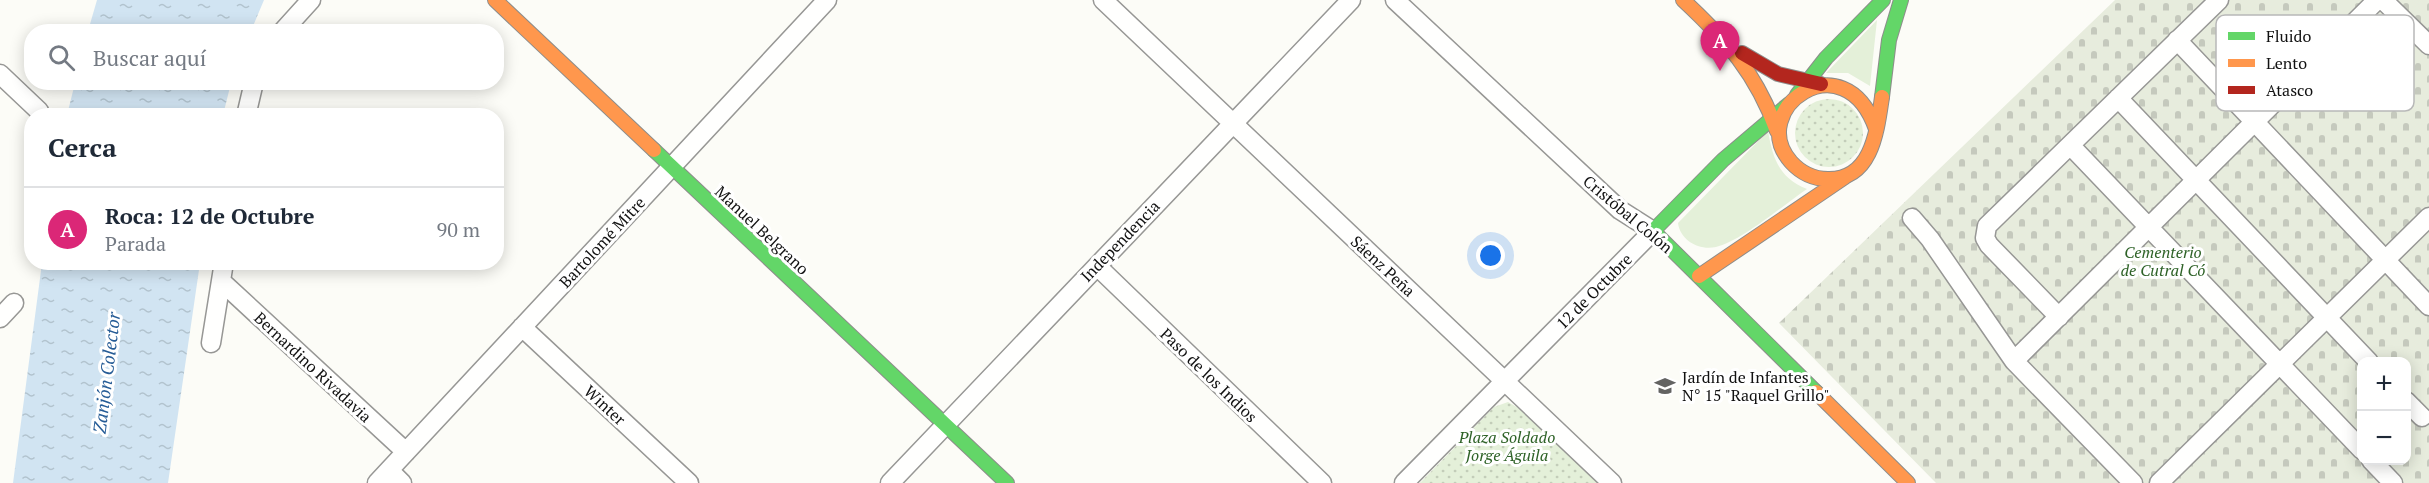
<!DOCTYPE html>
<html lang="es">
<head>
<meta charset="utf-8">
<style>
  :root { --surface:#fff; --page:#f6f6f7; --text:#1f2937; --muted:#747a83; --line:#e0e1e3; --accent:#db2777 }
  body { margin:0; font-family:"PT Serif",serif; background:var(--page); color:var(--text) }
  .controls { position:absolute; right:18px; bottom:18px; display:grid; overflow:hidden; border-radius:12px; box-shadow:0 3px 15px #0003 }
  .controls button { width:54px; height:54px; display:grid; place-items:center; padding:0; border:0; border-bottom:2px solid var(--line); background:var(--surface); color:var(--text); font:30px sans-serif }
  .you { position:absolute; left:1491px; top:256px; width:21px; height:21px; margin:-15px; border:4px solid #fff; border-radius:50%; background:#1a73e8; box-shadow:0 0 0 9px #1a73e833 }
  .badge { display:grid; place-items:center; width:39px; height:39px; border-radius:50%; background:var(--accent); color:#fff; font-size:20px; font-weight:700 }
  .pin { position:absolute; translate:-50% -50px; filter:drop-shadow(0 2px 3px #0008) }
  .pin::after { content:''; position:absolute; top:32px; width:21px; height:18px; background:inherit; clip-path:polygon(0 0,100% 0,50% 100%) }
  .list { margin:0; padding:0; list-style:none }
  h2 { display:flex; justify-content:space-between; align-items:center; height:78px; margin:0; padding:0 24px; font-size:26px }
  h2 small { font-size:20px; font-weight:400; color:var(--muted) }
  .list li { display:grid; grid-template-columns:39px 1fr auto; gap:18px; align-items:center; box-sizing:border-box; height:84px; padding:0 24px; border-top:2px solid var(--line) }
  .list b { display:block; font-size:22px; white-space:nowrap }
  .list p { margin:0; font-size:20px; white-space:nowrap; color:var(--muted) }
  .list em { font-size:20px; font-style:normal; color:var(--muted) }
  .icon { flex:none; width:33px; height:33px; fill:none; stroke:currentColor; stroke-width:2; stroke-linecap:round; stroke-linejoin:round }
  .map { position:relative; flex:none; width:2429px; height:483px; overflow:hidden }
  .search { position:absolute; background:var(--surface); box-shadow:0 3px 15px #0003; left:24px; top:24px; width:480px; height:66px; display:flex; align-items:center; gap:15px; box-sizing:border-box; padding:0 21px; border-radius:24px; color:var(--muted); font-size:22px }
  .panel { position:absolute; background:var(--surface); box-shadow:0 3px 15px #0003; left:24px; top:108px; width:480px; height:162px; border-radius:24px }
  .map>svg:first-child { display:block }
  .grass { fill:#e4f0d9 }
  .cemetery { fill:url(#cemetery-stones); fill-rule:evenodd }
  .park { fill:url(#park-dots) }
  .water { fill:url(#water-ripples) }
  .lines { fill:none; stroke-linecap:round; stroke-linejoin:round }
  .street-casing { stroke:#979795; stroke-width:21 }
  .fast-casing { stroke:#8d8d8b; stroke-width:16 }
  .slow-casing { stroke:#8d8d8b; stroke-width:16 }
  .jam-casing { stroke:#8d8d8b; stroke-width:16 }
  .street { stroke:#fffffe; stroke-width:18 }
  .fast { stroke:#63d668; stroke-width:14 }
  .slow { stroke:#ff974d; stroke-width:14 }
  .jam { stroke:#b3261e; stroke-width:14 }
  .labels { text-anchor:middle; stroke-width:6; stroke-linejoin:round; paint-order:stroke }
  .street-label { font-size:16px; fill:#111; stroke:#fff }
  .park-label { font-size:16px; font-style:italic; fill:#2e6227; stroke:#fff }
  .poi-label { font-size:16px; fill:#111; stroke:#fff; text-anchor:start }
  .water-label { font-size:18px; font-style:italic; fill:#265c96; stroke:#fff }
  .key { fill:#fff; stroke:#b8b8b8; stroke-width:1.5 }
  .key-label { font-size:16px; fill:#111 }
</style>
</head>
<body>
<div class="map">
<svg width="2429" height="483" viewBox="0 0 2429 483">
  <defs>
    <pattern id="cemetery-stones" width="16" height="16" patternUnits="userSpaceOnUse" patternTransform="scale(1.5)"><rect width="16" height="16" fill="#e7ecdd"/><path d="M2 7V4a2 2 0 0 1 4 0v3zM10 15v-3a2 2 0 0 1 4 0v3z" fill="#c5c9bd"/></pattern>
    <pattern id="park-dots" width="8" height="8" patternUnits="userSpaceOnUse" patternTransform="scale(1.5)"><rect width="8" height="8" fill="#e4f0d9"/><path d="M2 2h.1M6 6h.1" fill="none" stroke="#c3cdb9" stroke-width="1.8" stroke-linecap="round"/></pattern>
    <pattern id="water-ripples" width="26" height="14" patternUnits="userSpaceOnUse" patternTransform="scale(1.5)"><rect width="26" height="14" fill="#d1e4f2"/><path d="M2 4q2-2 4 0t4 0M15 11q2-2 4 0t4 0" fill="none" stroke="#b2c3ce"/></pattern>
  </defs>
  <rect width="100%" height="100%" fill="#fcfcf7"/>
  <!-- grass -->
  <path class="grass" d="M1877,20l-7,66 -22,-13h-22z
    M1768,131c5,28 11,47 39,58 -22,15 -67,53 -91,58 -17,4 -36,-7 -38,-24z"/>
  <!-- cemetery -->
  <path class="cemetery" d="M2115,0h314v483h-493l-157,-160zM2362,362h44v98h-44z"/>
  <!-- park -->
  <path class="park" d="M1795 133a34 34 0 1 1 68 0a34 34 0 1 1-68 0Z
    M1508,402l12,7 78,74h-178l74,-76z"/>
  <!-- water -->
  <path class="water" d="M97,0h167l-13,31h-163z
    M75,83v-1l156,1 -8,32h-156z
    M42,263h158l-32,220h-155z"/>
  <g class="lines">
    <!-- street casing -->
    <g class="street-casing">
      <path id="street" d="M1103,0l509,483
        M1395,0l225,210 33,21 -249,252
        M2383,0l46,45
        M282,32l29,-32
        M2177,40l252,266
        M0,74l39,37
        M2118,98l251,264
        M246,116l8,-34
        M2070,145l292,305
        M1912,218l18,21 84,122 119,122
        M1097,266l225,217
        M221,281l185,171
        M2059,317l-70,-72 -4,-7 2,-12 232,-226
        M0,318l14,-15
        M522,327l167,156
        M211,343l13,-81
        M2014,361l363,-361
        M2406,401l16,16
        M2371,460l22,23
        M389,470l13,13
        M377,483l450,-483
        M890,483l461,-483
        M2159,483l270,-266"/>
    </g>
    <!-- fast casing -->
    <g class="fast-casing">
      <path id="fast" d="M1797,95l29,-37 57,-58
        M1882,97l7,-57 12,-40
        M1789,104l-66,56 -70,71 163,161
        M654,150l353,333"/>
    </g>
    <!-- slow casing -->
    <g class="slow-casing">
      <path id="slow" d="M495,0l159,150
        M1683,0c44,41 73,73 94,131
        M1876,129c-32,-91 -131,-19 -85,33 10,11 23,17 37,17 44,1 49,-48 54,-82
        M1699,276l146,-99
        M1816,392l92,91"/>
    </g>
    <!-- jam casing -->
    <g class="jam-casing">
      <path id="jam" d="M1742,53l36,21 43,10"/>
    </g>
    <!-- street -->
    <use href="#street" class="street"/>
    <!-- fast -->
    <use href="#fast" class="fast"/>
    <!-- slow -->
    <use href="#slow" class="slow"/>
    <!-- jam -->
    <use href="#jam" class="jam"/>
  </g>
  <!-- icons -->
  <defs>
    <g id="school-bare" transform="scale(1.62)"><path d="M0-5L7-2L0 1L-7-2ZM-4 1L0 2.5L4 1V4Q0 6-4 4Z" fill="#636362" stroke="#fff" stroke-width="2.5" paint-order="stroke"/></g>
  </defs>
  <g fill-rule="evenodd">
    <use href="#school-bare" x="1665" y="386"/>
  </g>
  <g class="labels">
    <!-- street labels -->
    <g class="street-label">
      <text transform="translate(1628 214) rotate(40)" y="6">Cristóbal Colón</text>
      <text transform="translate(762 230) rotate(43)" y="6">Manuel Belgrano</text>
      <text transform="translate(1120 241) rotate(-46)" y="6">Independencia</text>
      <text transform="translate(602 242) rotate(-47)" y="6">Bartolomé Mitre</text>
      <text transform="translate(1383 266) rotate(43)" y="6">Sáenz Peña</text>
      <text transform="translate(1594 291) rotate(-45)" y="6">12 de Octubre</text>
      <text transform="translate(313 367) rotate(43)" y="6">Bernardino Rivadavia</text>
      <text transform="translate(1209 375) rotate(44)" y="6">Paso de los Indios</text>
      <text transform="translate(605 405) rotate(43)" y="6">Winter</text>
    </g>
    <!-- park labels -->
    <g class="park-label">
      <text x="2163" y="258">Cementerio<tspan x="2163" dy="18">de Cutral Có</tspan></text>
      <text x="1507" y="443">Plaza Soldado<tspan x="1507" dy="18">Jorge Águila</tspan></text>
    </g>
    <!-- poi labels -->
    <g class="poi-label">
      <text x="1682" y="383">Jardín de Infantes<tspan x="1682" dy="18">N° 15 "Raquel Grillo"</tspan></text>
    </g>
    <!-- water labels -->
    <g class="water-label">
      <text transform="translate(107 373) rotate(-83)" y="6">Zanjón Colector</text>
    </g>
  </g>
  <!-- legend -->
  <rect x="2216" y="15" width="198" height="96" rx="9" class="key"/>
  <rect x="2228" y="32" width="27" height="8" fill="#63d668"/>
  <rect x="2228" y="59" width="27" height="8" fill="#ff974d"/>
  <rect x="2228" y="86" width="27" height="8" fill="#b3261e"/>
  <g class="key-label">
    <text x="2266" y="42">Fluido</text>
    <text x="2266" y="69">Lento</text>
    <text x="2266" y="96">Atasco</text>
  </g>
</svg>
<div class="controls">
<button>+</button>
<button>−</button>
</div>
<div class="you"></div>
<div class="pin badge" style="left:1720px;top:71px">A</div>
<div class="search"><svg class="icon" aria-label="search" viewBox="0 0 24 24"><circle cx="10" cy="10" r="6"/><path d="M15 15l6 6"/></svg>Buscar aquí</div>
<section class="panel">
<h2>Cerca<small></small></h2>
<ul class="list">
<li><span class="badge">A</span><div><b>Roca: 12 de Octubre</b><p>Parada</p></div><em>90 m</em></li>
</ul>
</section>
</div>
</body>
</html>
